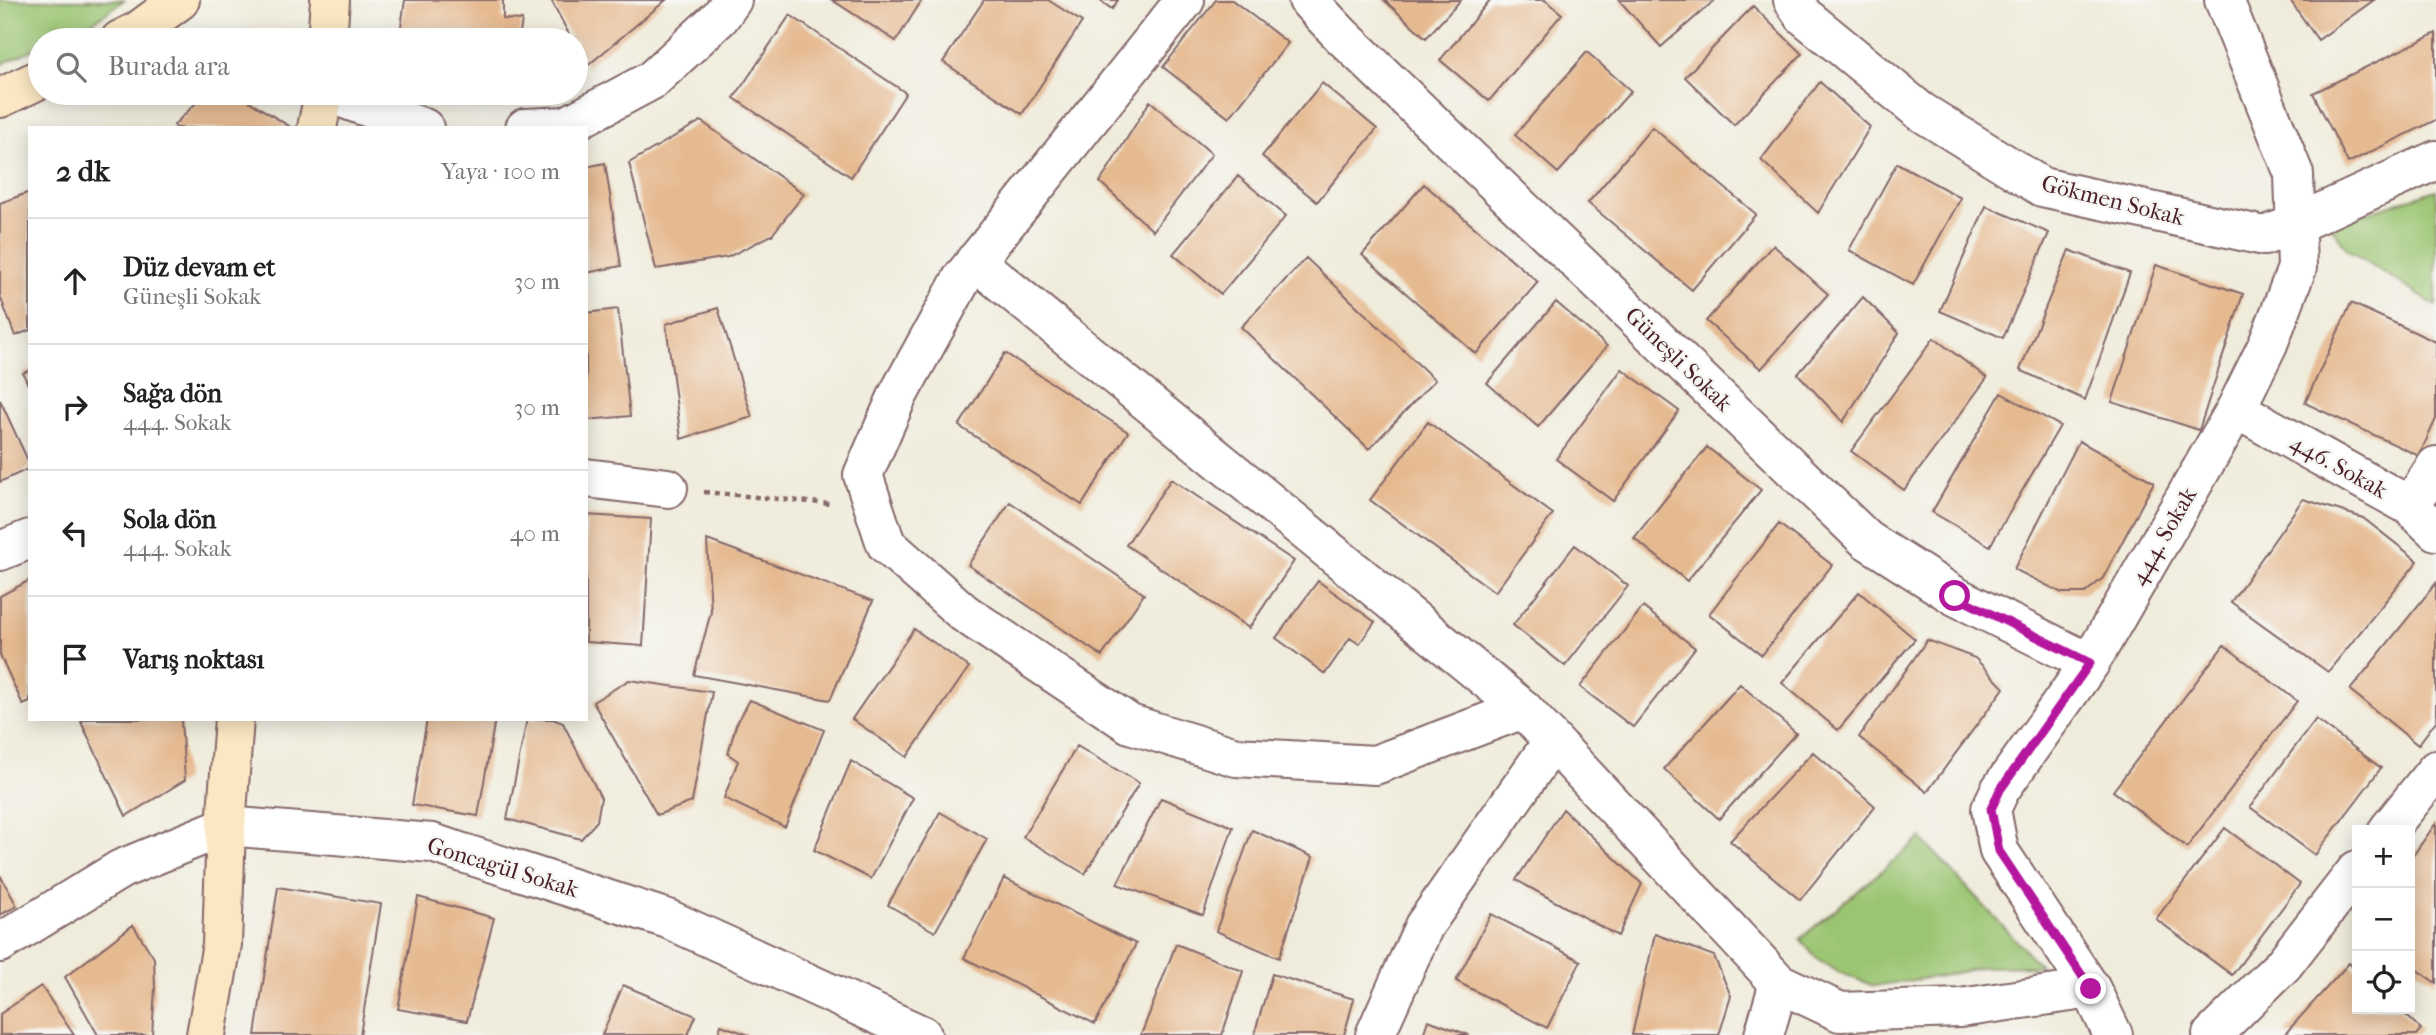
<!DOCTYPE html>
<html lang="tr">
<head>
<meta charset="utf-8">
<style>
  :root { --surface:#fff; --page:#f6f6f6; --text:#222; --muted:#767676; --line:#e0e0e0 }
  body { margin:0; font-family:"IM FELL French Canon",serif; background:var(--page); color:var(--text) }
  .controls { position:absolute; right:21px; bottom:21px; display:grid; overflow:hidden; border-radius:0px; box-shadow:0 4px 18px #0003 }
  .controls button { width:63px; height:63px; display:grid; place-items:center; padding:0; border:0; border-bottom:2px solid var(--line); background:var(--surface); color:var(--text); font:35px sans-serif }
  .stop { position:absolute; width:21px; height:21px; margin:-16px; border:5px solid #b5179e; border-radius:50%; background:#fff }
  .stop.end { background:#b5179e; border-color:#fff; box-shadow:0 2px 7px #0008 }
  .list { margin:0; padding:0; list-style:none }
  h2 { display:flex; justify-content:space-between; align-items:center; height:91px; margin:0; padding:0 28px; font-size:30px }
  h2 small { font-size:23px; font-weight:400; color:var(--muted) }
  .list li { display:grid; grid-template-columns:46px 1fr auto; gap:21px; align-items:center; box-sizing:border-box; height:126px; padding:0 28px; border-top:2px solid var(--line) }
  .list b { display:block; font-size:26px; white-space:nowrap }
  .list p { margin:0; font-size:23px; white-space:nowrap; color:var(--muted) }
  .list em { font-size:23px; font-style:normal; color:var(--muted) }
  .icon { flex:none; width:38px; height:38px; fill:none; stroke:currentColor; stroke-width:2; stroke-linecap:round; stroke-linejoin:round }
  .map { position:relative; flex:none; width:2436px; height:1035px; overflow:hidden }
  .search { position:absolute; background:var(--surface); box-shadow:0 4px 18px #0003; left:28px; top:28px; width:560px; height:77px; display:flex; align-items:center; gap:18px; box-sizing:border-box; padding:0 24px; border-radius:38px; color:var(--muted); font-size:26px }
  .panel { position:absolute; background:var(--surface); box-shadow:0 4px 18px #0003; left:28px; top:126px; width:560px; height:595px; border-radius:0px }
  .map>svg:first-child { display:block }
  .green { fill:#9bc572; stroke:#72724e; stroke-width:2 }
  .building { fill:#e6ba91 }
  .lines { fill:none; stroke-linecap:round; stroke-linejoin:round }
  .street-casing { stroke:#846769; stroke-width:42 }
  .secondary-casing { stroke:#846769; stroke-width:42 }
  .path { stroke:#846769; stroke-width:4.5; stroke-dasharray:5 5; stroke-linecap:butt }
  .street { stroke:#fff; stroke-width:38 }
  .secondary { stroke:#fbe7c3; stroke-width:38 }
  .route { stroke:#b5179e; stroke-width:9 }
  .labels { text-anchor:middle; stroke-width:5; stroke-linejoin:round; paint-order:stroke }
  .street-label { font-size:23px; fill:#4a1f2b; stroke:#f6f6f2 }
</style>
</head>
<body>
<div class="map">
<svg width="2436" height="1035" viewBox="0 0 2436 1035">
  <rect width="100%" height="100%" fill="#f6f6f2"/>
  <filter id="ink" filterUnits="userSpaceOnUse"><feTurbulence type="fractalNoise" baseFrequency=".0143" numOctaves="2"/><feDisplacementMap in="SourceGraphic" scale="14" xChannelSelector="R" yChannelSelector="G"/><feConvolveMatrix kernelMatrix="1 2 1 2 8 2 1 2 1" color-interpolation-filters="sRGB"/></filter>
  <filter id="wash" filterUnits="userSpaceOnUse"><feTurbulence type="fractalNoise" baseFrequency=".00686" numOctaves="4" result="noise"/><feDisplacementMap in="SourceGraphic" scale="28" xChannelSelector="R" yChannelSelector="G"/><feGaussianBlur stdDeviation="1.57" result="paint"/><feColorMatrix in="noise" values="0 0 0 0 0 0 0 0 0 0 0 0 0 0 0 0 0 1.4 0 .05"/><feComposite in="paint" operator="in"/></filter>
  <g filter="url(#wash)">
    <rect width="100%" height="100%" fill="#f0ecdb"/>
    <!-- green -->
    <path class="green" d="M0,0h124c-24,18 -53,40 -84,40v6l-40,19z
      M2436,190v116l-88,-56 -18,-25z
      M1921,838l119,128 -58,1 -40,9 -68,10 -36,-14 -23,-15 -15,-18z"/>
    <g id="blocks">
      <!-- building -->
      <path class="building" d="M405,0h98v19l19,1 -3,20h-120z
        M551,0h115l-80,67 -10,-19v-8h-4z
        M832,0h90l-26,41z
        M984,0h64l34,22 -60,92 -79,-52z
        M1099,0h19l-6,9z
        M1216,0h16l56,43 -59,75 -66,-51z
        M1384,0h77l-35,38z
        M1490,0h55l17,14 -73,87 -49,-41z
        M1619,0h96l-54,47z
        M2290,0h84l-56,40z
        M1753,6l49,48 -68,71 -49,-48z
        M790,15l116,78 -55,84 -117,-79z
        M2436,33v87l-88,43 -35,-70z
        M1587,52l44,39 -73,82 -43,-38z
        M1820,82l50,45 -52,86 -57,-53z
        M1322,83l55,46 -60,73 -55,-46z
        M206,93h30l56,35h-116l-2,-3z
        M1150,101l62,53 -59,77 -53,-49z
        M701,121l103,73 -32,41 -44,22 -72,12 -27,-106z
        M1652,127l104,87 -64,76 -104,-87z
        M605,163l16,103 -35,7v-106z
        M1897,163l64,35 -48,87 -64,-35z
        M1238,176l48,40 -65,78 -48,-40z
        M1424,184l114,98 -62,72 -114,-99z
        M30,192v138l-15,6 -15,-40v-93z
        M1986,206l63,27 -46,105 -63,-27z
        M1773,245l55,49 -67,75 -55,-48z
        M2069,250l61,23 -45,127 -65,-30z
        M1306,258l129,122 -66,69 -128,-122z
        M2156,265l87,29 -44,136 -87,-28z
        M1863,297l36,36 -56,89 -45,-48z
        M1556,302l51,44 -69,81 -51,-44z
        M2351,303l85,39v77l-17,37 -114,-53z
        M718,308l34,109 -71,22 -15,-115z
        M618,309l12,107 -44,4v-107z
        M1934,338l53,40 -83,112 -53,-39z
        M1005,353l123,79 -46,73 -123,-79z
        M1622,369l57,42 -66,90 -57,-42z
        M30,370v19l-7,-16z
        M2001,393l59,33 -70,120 -58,-34z
        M0,400l30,65v3l-30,14z
        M1428,422l125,92 -58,78 -125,-92z
        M2079,441l75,41 -51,96 -18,15h-23l-48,-24z
        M1707,447l54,43 -74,91 -53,-43z
        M1171,479l123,82 -45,67 -123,-83z
        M2303,499l60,19 55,43 -90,111 -97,-70z
        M1010,502l134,92 -42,62 -134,-91z
        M586,515l65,4 -8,127 -57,-4z
        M1779,524l53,41 -70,90 -53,-41z
        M707,540l166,61 -43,99 -136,-25 17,-63z
        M1575,545l53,41 -63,80 -52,-41z
        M30,580v122l-7,3 -23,-50v-59z
        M1318,581l57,41 -16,22 -9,-6 -25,36 -49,-36z
        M2436,583v138l-18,24 -68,-55z
        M1859,592l56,47 -77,91 -56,-47z
        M1643,607l52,41 -62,79 -53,-40z
        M914,629l55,38 -62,90 -55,-38z
        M1927,640l48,18 29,30 -77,104 -68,-55z
        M2224,645l73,56 -110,146 -74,-56z
        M629,680l83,12 -20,110 -35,13 -64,-113z
        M1740,684l56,49 -77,86 -55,-50z
        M750,700l74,30 -39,97 -61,-29 14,-37 -10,-7 8,-29z
        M86,719h95l4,61 -59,36 -45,-94z
        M427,719h68l-17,97 -66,-11z
        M527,719h26l10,4 38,75 -4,23 -16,18 -74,-20z
        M2316,719l65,49 -66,87 -65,-48z
        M1077,746l62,37 -54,91 -62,-37z
        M1813,752l62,54 -75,94 -70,-59z
        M851,761l62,37 -42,81 -57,-29z
        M1161,798l72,29 -30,88 -86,-31z
        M1563,809l79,75 -24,52 -102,-56z
        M940,812l47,27 -52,93 -47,-27z
        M2436,823v160l-26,-18v-105z
        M2225,828l75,56 -68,91 -76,-56z
        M1252,830l61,27 -34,101 -63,-27z
        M0,875l17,31 -17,9z
        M1004,878l132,66 -41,80 -131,-66z
        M278,887l103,17 -21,131h-105z
        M418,897l76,21 -27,103 -69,-12z
        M1491,914l90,47 -34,67 -91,-47z
        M133,925l21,33 1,30 -3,47h-54l-33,-58z
        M1655,934l59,22 17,40 -12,39h-87z
        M1176,944l67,27 -21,64h-81z
        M2349,963l8,8v38h42l22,20 -5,6h-132z
        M1272,974l82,25 -10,36h-90z
        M623,985l73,31 -8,19h-86z
        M41,986l33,49h-74v-21z
        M1428,1020l41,15h-46z
        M721,1025l28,10h-31z"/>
    </g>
  </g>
  <g filter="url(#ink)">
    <use href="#blocks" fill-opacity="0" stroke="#846769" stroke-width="2"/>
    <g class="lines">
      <!-- street casing -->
      <g class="street-casing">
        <path id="street" d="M1185,0l-222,277 -65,118 -35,80 23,69 78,69 166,111 106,33 139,8 148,-56
          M1308,0l33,35 526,505 88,56 135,67
          M1793,0l11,16 116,95 122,76 222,49 32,-12 140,-64
          M328,93l96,35
          M525,128l41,-2 86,-46 68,-63 12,-17
          M975,261l548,448 256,274 61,29 120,-4 131,-19
          M2236,409l174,97 26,25
          M586,478l82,10
          M2410,506l26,-40
          M0,551l30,-12
          M2388,830l48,-60
          M0,943l121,-74 105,-43 206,17 236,76 254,116
          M1375,1035l49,-109 129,-185
          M1764,1035l15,-52
          M2113,1035l-22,-46 -92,-138 -8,-42 9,-19 90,-127 146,-254 32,-65 29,-76 -3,-94 -70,-174
          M2212,1035l71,-70 74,-95"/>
      </g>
      <!-- secondary casing -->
      <g class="secondary-casing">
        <path id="secondary" d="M120,40l18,-9 42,-31
          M327,40l3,-40
          M0,98l40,-19
          M317,128l7,-35
          M206,1035l16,-91 4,-118 8,-107"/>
      </g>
      <!-- path -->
      <path class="path" d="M704,492l127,12"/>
      <!-- street -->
      <use href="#street" class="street"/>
      <!-- secondary -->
      <use href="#secondary" class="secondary"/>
    </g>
  </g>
  <g class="lines" filter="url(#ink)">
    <!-- route -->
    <path class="route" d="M1955,596l135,67 -90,127 -9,19 8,42 92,138"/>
  </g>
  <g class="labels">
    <!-- street labels -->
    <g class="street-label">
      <text transform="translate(2113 200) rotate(14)" y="8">Gökmen Sokak</text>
      <text transform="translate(1679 359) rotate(44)" y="8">Güneşli Sokak</text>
      <text transform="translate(2339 466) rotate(29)" y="8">446. Sokak</text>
      <text transform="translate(2163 536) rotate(-60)" y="8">444. Sokak</text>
      <text transform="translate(503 867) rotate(17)" y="8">Goncagül Sokak</text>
    </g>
  </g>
</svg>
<div class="controls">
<button>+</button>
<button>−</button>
<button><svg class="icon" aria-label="locate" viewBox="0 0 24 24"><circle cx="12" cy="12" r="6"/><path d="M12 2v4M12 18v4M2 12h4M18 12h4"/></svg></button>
</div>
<div class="stop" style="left:1955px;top:596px"></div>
<div class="stop end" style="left:2091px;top:989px"></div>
<div class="search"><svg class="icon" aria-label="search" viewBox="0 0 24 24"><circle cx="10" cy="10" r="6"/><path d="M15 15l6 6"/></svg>Burada ara</div>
<section class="panel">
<h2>2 dk<small>Yaya · 100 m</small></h2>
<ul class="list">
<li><svg class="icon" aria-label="ahead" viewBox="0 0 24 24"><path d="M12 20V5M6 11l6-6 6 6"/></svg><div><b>Düz devam et</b><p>Güneşli Sokak</p></div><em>30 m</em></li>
<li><svg class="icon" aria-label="right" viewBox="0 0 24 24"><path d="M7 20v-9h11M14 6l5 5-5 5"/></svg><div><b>Sağa dön</b><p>444. Sokak</p></div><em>30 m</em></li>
<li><svg class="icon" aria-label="left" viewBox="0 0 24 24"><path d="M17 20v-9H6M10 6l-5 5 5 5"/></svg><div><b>Sola dön</b><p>444. Sokak</p></div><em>40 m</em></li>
<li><svg class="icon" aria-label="arrive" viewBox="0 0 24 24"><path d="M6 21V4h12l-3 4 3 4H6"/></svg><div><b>Varış noktası</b></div></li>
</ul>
</section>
</div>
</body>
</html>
